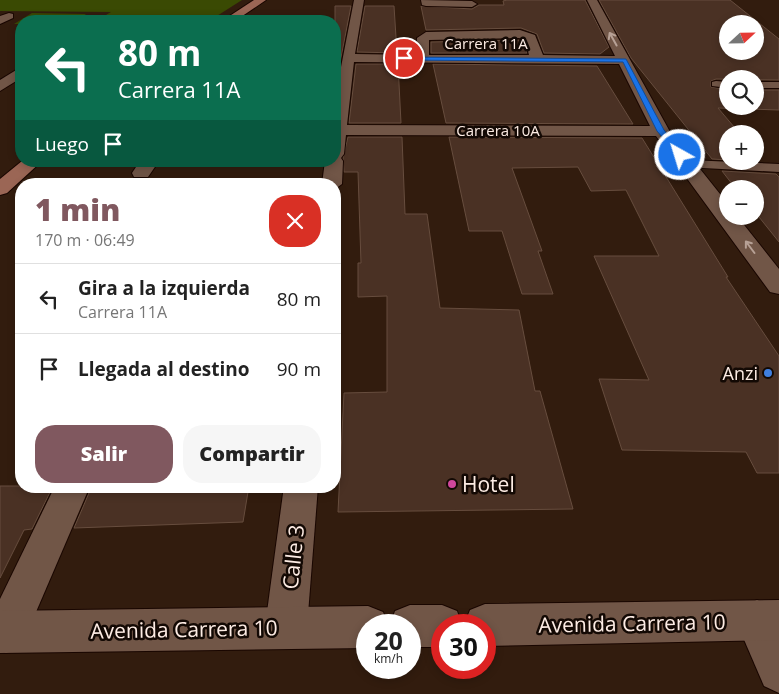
<!DOCTYPE html>
<html lang="es">
<head>
<meta charset="utf-8">
<style>
  :root { --surface:#fff; --page:#f6f6f6; --text:#222; --muted:#767676; --line:#e0e0e0; --accent:#80585f }
  body { margin:0; font-family:"Open Sans",sans-serif; background:var(--page); color:var(--text); height:100vh; display:flex; flex-direction:column; font-size:19px; white-space:nowrap }
  * { box-sizing:border-box; margin:0 }
  p { font-size:16px; color:var(--muted) }
  .icon { flex:none; width:28px; height:28px; fill:none; stroke:currentColor; stroke-width:2; stroke-linecap:round; stroke-linejoin:round }
  .map { position:relative; flex:1; overflow:hidden }
  .side { position:absolute; left:15px; top:178px; width:326px; height:315px; display:flex; flex-direction:column; background:var(--surface); border-radius:20px; box-shadow:0 2px 8px #0003 }
  .side>* { flex:none }
  .banner { position:absolute; left:15px; top:15px; width:326px; height:152px; border-radius:20px; box-shadow:0 2px 8px #0003; background:#0b6e4f; color:#fff; overflow:hidden }
  .needle { width:32px; rotate:68deg }
  .fabs { position:absolute; left:719px; top:15px; display:grid; gap:10px }
  .fabs a { display:grid; place-items:center; width:45px; height:45px; border-radius:50%; background:var(--surface); box-shadow:0 2px 8px #0003; font-size:25px }
  .speed { position:absolute; left:356px; top:614px; display:flex; gap:10px; font-size:25px; font-weight:700; text-align:center }
  .speed>* { display:grid; place-content:center; width:65px; height:65px; border-radius:50%; background:var(--surface); box-shadow:0 2px 8px #0003; line-height:1 }
  .speed small { font-size:12px; font-weight:400 }
  .speed .limit { border:8px solid #d22; background:#fff; color:#111 }
  .pin { position:absolute; display:grid; place-items:center; width:42px; height:42px; color:#fff; margin:-21px; border:2px solid #fff; border-radius:50%; box-shadow:0 1px 5px #0007 }
  .me { position:absolute; width:55px; margin:-28px; rotate:321deg; stroke-linejoin:round; filter:drop-shadow(0 0 4px #0008) }
  .turn { display:flex; align-items:center; gap:18px; height:105px; padding:0 20px; font-size:22px }
  .turn .icon { width:65px; height:65px; stroke-width:2.5 }
  .turn b { display:block; font-size:35px; line-height:42px }
  .then { display:flex; align-items:center; height:48px; padding:0 20px; background:#0003; gap:10px; font-size:19px }
  .round { display:grid; place-items:center; flex:none; width:52px; height:52px; border-radius:20px; background:var(--page) }
  .summary { display:flex; align-items:center; justify-content:space-between; height:85px; padding:0 20px }
  h1 { font-size:30px; font-weight:800; line-height:38px; color:var(--accent) }
  .cta { display:flex; gap:10px; margin-top:auto; padding:10px 20px }
  .cta a { flex:1; height:58px; border-radius:20px; background:var(--accent); color:#fff; font-size:20px; font-weight:800; line-height:58px; text-align:center }
  .cta a+a { background:var(--page); color:var(--text) }
  ul { padding:0; list-style:none }
  li { display:flex; align-items:center; gap:15px; height:70px; padding:0 20px; border-top:1px solid var(--line) }
  li div { flex:1 }
  li b { display:block; font-size:19px }
  li em { font-style:normal }
  .map>svg:first-child { display:block }
  .green { fill:#3a4a03 }
  .building { fill:#4a3124; stroke:#674d3e; fill-rule:evenodd }
  .lines { fill:none; stroke-linecap:round; stroke-linejoin:round }
  .lane-casing { stroke:#190600; stroke-width:2 }
  .street-casing { stroke:#190600; stroke-width:2 }
  .secondary-casing { stroke:#190600; stroke-width:2 }
  .primary-casing { stroke:#190600; stroke-width:2 }
  .lane { fill:#715647; fill-rule:evenodd }
  .street { fill:#715647; fill-rule:evenodd }
  .secondary { fill:#715647; fill-rule:evenodd }
  .primary { fill:#9b6655; fill-rule:evenodd }
  .oneway { stroke:#b7a196 }
  .route { fill:#1a73e8; stroke:#114b97 }
  .shop-dot { fill:#3f7fe0; stroke:#130904; stroke-width:2 }
  .hotel-dot { fill:#d1479c; stroke:#130904; stroke-width:2 }
  .labels { text-anchor:middle; dominant-baseline:central; stroke-width:5; stroke-linejoin:round; paint-order:stroke }
  .far-street-label { font-size:15px; fill:#fdece4; stroke:#130904 }
  .poi-label { font-size:18px; fill:#fdece4; stroke:#130904; text-anchor:end }
  .near-poi-label { font-size:21px; fill:#fdece4; stroke:#130904; text-anchor:start }
  .near-street-label { font-size:21px; fill:#fdece4; stroke:#130904 }
</style>
</head>
<body>
<div class="map">
<svg width="779" height="694" viewBox="0 0 779 694">
  <rect width="100%" height="100%" fill="#321c0e"/>
  <g class="green">
    <path d="M0 0H242L209 21H96L111 12 0 11Z"/>
    <path d="M32 13 86 14 76 21H21V24H14Z"/>
  </g>
  <g class="building">
    <path d="M507 0H585L609 47 600 54 544 53 537 34 521 28 426 30 421 6 472 9 479 5H504L503 1Z"/>
    <path d="M599 0H730L779 39V80L716 79 711 81V87L728 90V106H755V90H779V110L718 108 740 134H728V160L712 159 631 58ZM728 24H755V51H728Z"/>
    <path d="M335 6H351L335 88Z"/>
    <path d="M365 6H394L397 53 357 52Z"/>
    <path d="M519 40 523 41 527 53H431V42Z"/>
    <path d="M356 64H398L401 123H349Z"/>
    <path d="M433 64 597 66 633 124 446 123Z"/>
    <path d="M348 137H402L405 214H427L440 308 519 310 535 391H540L573 509 338 512 344 393 387 392V296L358 297V263H361L358 172H344L343 158Z"/>
    <path d="M449 137 642 138 728 277H726L779 356V473H757L746 452 622 450 599 379 649 380 594 256H659L626 190 591 191 578 167 512 168 542 251H538L553 294H522L502 231H469Z"/>
    <path d="M722 171 776 174 779 177V242L755 212V189H736Z"/>
    <path d="M0 486H53L32 529 24 530 0 578Z"/>
    <path d="M92 486H249L243 522 74 528Z"/>
  </g>
  <g class="lines">
    <defs>
      <g id="lane">
        <path d="M716 81 728 82V88L712 86V82Z"/>
        <rect x="755" y="82" width="24" height="6"/>
        <path d="M688 160 779 164V172L684 167 682 164 684 161Z"/>
      </g>
      <g id="street">
        <path d="M354 0H364L355 54 416 55 417 38 426 32 520 30 535 35 543 55 615 56 587 0H597L669 130 728 204V216H737L779 269V294L770 292 656 136 346 135 344 154 341 158 343 161 342 184 335 189V184H322L325 161H335V98ZM519 38 525 40 529 55H429V40ZM354 62 619 64 650 126 347 125Z"/>
        <path d="M421 0 472 1 477 4 472 7 426 6 422 5Z"/>
        <path d="M9 13 13 14V18L0 24V16Z"/>
        <path d="M21 67V78L0 91V80Z"/>
        <path d="M140 161H159L148 177H134L132 173Z"/>
        <path d="M55 486H90L21 647 6 653 0 650V599Z"/>
        <path d="M284 486H318L307 627 301 642 286 648 271 642 265 627Z"/>
        <path d="M757 600 771 607 779 623V693L764 686 736 621 743 607Z"/>
      </g>
      <g id="secondary">
        <path d="M779 600V640L485 646V625H464L470 610 485 604Z"/>
        <path d="M410 605H442L457 611 462 625H442V647H410V625H390L395 611Z"/>
        <path d="M368 606 383 612 388 625H368V648L0 653V611Z"/>
      </g>
      <g id="primary">
        <path d="M254 0H266L235 21H222Z"/>
        <path d="M22 161H42L7 193 0 195V179Z"/>
      </g>
    </defs>
    <use href="#lane" class="lane-casing"/>
    <use href="#street" class="street-casing"/>
    <use href="#secondary" class="secondary-casing"/>
    <use href="#primary" class="primary-casing"/>
    <use href="#lane" class="lane"/>
    <use href="#street" class="street"/>
    <use href="#secondary" class="secondary"/>
    <use href="#primary" class="primary"/>
  </g>
  <defs><path id="oneway-shaft" d="M-6 0H5M1.5-3L5.5 0L1.5 3" fill="none" stroke-width="1.6" stroke-linecap="round" stroke-linejoin="round" transform="scale(1.25)"/></defs>
  <g class="oneway">
    <use href="#oneway-shaft" transform="translate(613 39) rotate(-119)"/>
    <use href="#oneway-shaft" transform="translate(750 247) rotate(-127)"/>
  </g>
  <path class="route" d="M402 57 626 59 664 130 684 155 678 156 657 131 623 62 404 60Z"/>
  <circle class="shop-dot" cx="768" cy="373" r="5"/>
  <circle class="hotel-dot" cx="452" cy="484" r="5"/>
  <g class="labels">
    <g class="far-street-label">
      <text x="486" y="43">Carrera 11A</text>
      <text x="498" y="130">Carrera 10A</text>
    </g>
    <g class="poi-label">
      <text x="758" y="373">Anzi</text>
    </g>
    <g class="near-poi-label">
      <text x="462" y="484">Hotel</text>
    </g>
    <g class="near-street-label">
      <text transform="translate(293 557) rotate(-84)">Calle 3</text>
      <text transform="translate(632 623) rotate(-1)">Avenida Carrera 10</text>
      <text transform="translate(184 629) rotate(-1)">Avenida Carrera 10</text>
    </g>
  </g>
</svg>
<div class="fabs">
<a><svg class="needle" viewBox="-14 -14 28 28"><path d="M0-13l5 13h-10z" fill="#e53935"/><path d="M0 13l5-13h-10z" fill="#767676"/></svg></a>
<a><svg class="icon" aria-label="search" viewBox="0 0 24 24"><circle cx="10" cy="10" r="6"/><path d="M15 15l6 6"/></svg></a>
<a>+</a>
<a>−</a>
</div>
<div class="speed"><div>20<small>km/h</small></div><div class="limit">30</div></div>
<div class="pin" style="left:404px;top:58px;background:#d93025"><svg class="icon" aria-label="arrive" viewBox="0 0 24 24"><path d="M6 21V4h12l-3 4 3 4H6"/></svg></div>
<svg class="me" style="left:680px;top:155px" viewBox="-20 -20 40 40"><circle r="17" fill="#1a73e8" stroke="#fff" stroke-width="3"/><path d="M0-11L8 9 0 5-8 9z" fill="#fff"/></svg>
<div class="banner">
<div class="turn"><svg class="icon" aria-label="left" viewBox="0 0 24 24"><path d="M17 20v-9H6M10 6l-5 5 5 5"/></svg><div><b>80 m</b>Carrera 11A</div></div>
<div class="then">Luego<svg class="icon" aria-label="arrive" viewBox="0 0 24 24"><path d="M6 21V4h12l-3 4 3 4H6"/></svg></div>
</div>
<section class="side">
<div class="summary"><div><h1>1 min</h1><p>170 m · 06:49</p></div><a class="round" style="background:#d93025;color:#fff"><svg class="icon" aria-label="close" viewBox="0 0 24 24"><path d="M6 6l12 12M18 6L6 18"/></svg></a></div>
<ul>
<li><svg class="icon" aria-label="left" viewBox="0 0 24 24"><path d="M17 20v-9H6M10 6l-5 5 5 5"/></svg><div><b>Gira a la izquierda</b><p>Carrera 11A</p></div><em>80 m</em></li>
<li><svg class="icon" aria-label="arrive" viewBox="0 0 24 24"><path d="M6 21V4h12l-3 4 3 4H6"/></svg><div><b>Llegada al destino</b></div><em>90 m</em></li>
</ul>
<div class="cta"><a>Salir</a><a>Compartir</a></div>
</section>
</div>
</body>
</html>
